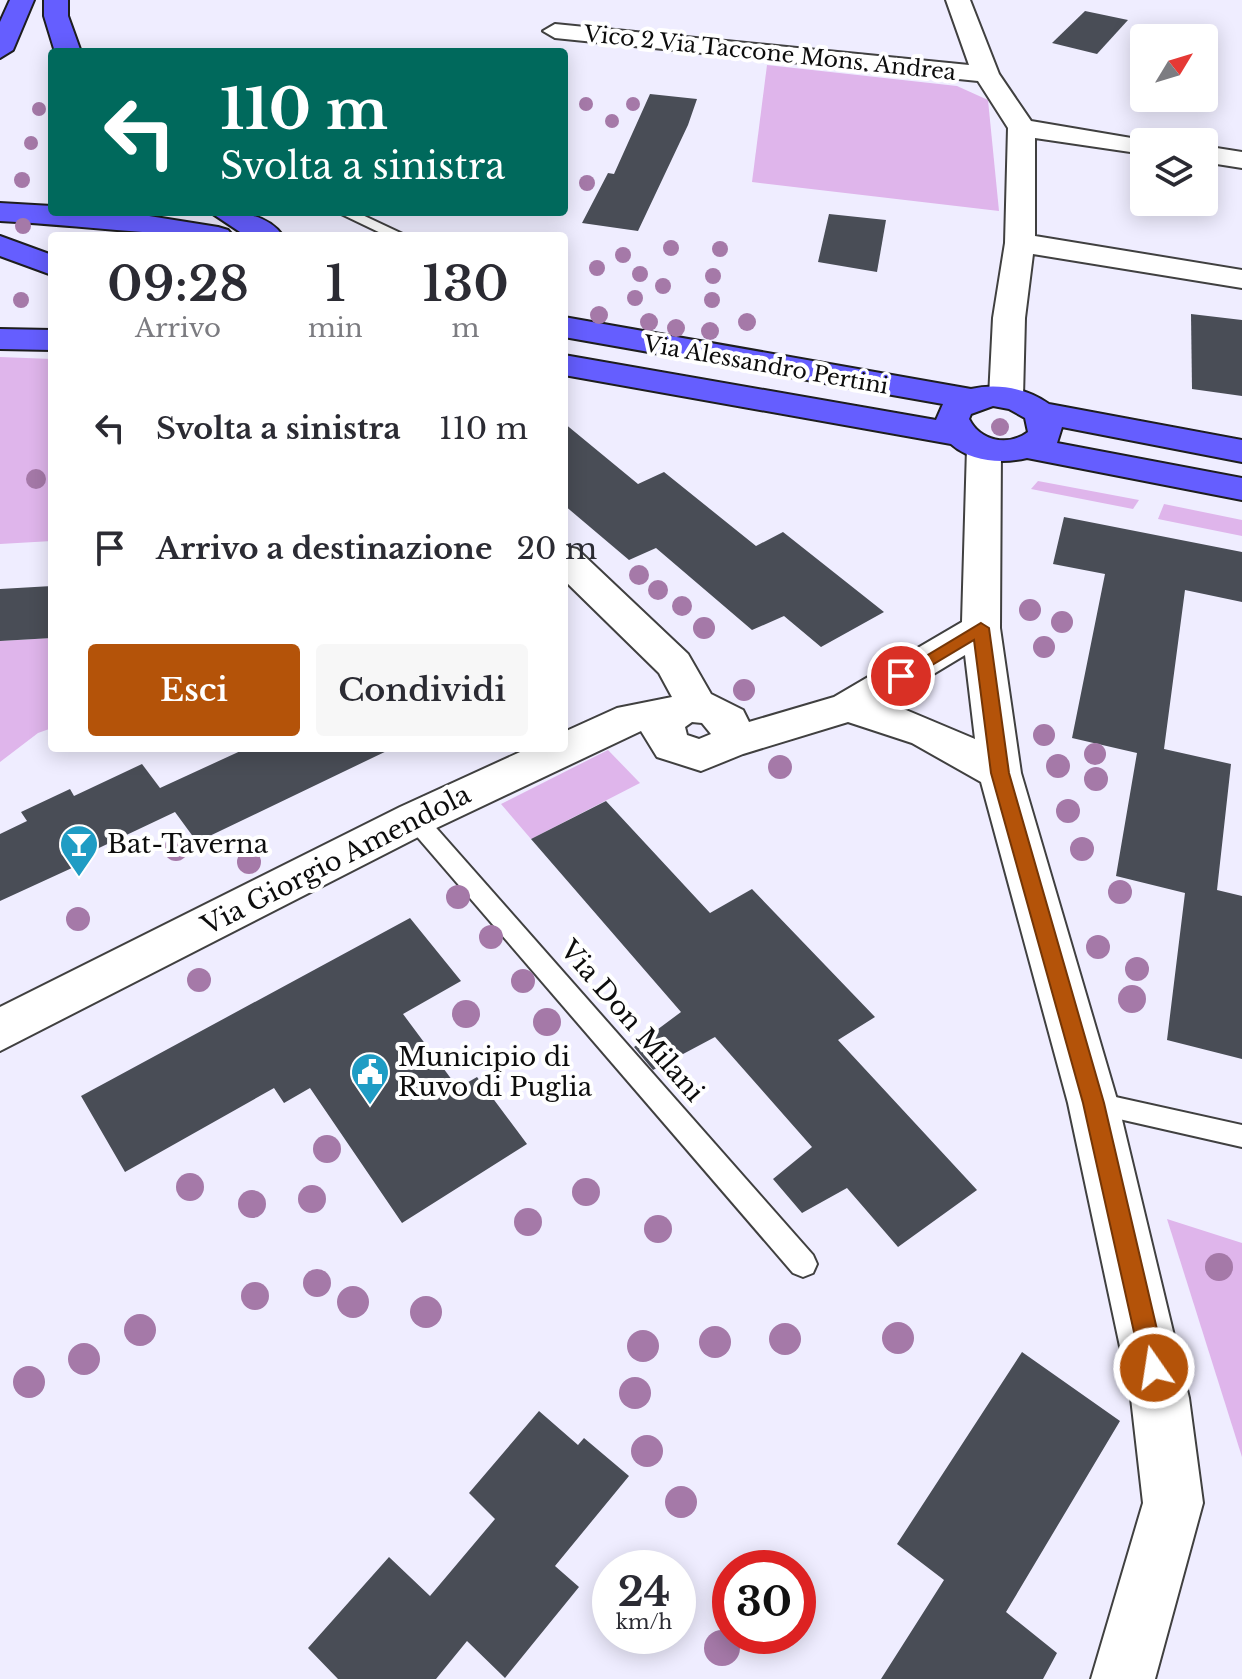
<!DOCTYPE html>
<html lang="it">
<head>
<meta charset="utf-8">
<style>
  :root { --surface:#fff; --page:#f7f7f7; --text:#2b2b33; --muted:#7c7c81; --accent:#b45309 }
  body { margin:0; font-family:"Libre Baskerville",serif; background:var(--page); color:var(--text); height:100vh; display:flex; flex-direction:column; font-size:30px; white-space:nowrap }
  * { box-sizing:border-box; margin:0 }
  p { font-size:26px; color:var(--muted) }
  .icon { flex:none; width:44px; height:44px; fill:none; stroke:currentColor; stroke-width:2; stroke-linecap:round; stroke-linejoin:round }
  .map { position:relative; flex:1; overflow:hidden }
  .drawer { position:absolute; left:48px; top:232px; width:520px; height:520px; display:flex; flex-direction:column; background:var(--surface); border-radius:8px; box-shadow:0 4px 20px #0003 }
  .drawer>* { flex:none }
  .top-card { position:absolute; left:48px; top:48px; width:520px; height:168px; border-radius:8px; box-shadow:0 4px 20px #0003; background:#00695c; color:#fff; overflow:hidden }
  .needle { width:52px; rotate:52deg }
  .tools { position:absolute; left:1130px; top:24px; display:grid; gap:16px }
  .tools a { display:grid; place-items:center; width:88px; height:88px; border-radius:8px; background:var(--surface); box-shadow:0 4px 20px #0003; font-size:40px }
  .speed { position:absolute; left:592px; top:1550px; display:flex; gap:16px; font-size:40px; font-weight:700; text-align:center }
  .speed>* { display:grid; place-content:center; width:104px; height:104px; border-radius:50%; background:var(--surface); box-shadow:0 4px 20px #0003; line-height:1 }
  .speed small { font-size:20px; font-weight:400 }
  .speed .limit { border:12px solid #d22; background:#fff; color:#111 }
  .pin { position:absolute; display:grid; place-items:center; width:68px; height:68px; color:#fff; margin:-34px; border:4px solid #fff; border-radius:50%; box-shadow:0 2px 8px #0007 }
  .me { position:absolute; width:88px; margin:-44px; rotate:347deg; stroke-linejoin:round; filter:drop-shadow(0 0 6px #0008) }
  .turn { display:flex; align-items:center; gap:28px; height:168px; padding:0 40px; font-size:36px }
  .turn .icon { width:104px; height:104px; stroke-width:2.5 }
  .turn b { display:block; font-size:56px; line-height:68px }
  .eta { display:flex; justify-content:space-evenly; align-items:center; height:136px; text-align:center }
  .eta b { font-size:48px; font-weight:600; line-height:56px }
  .button { display:flex; gap:16px; margin-top:auto; padding:16px 40px }
  .button a { flex:1; height:92px; border-radius:8px; background:var(--accent); color:#fff; font-size:32px; font-weight:600; line-height:92px; text-align:center }
  .button a+a { background:var(--page); color:var(--text) }
  ul { padding:0; list-style:none }
  li { display:flex; align-items:center; gap:24px; height:120px; padding:0 40px }
  li div { flex:1 }
  li b { display:block; font-size:30px }
  li em { font-style:normal }
  .map>svg:first-child { display:block }
  .green { fill:#dfb5eb }
  .building { fill:#494d56 }
  .lines { fill:none; stroke-linecap:round; stroke-linejoin:round }
  .service-casing { stroke:#404040; stroke-width:4 }
  .minor-casing { stroke:#404040; stroke-width:4 }
  .primary-casing { stroke:#1e1e1e; stroke-width:4 }
  .service { fill:#fff; fill-rule:evenodd }
  .minor { fill:#fff; fill-rule:evenodd }
  .primary { fill:#655eff; fill-rule:evenodd }
  .tree { fill:#a579a8 }
  .route { fill:#b45309; stroke:#753606; stroke-width:2 }
  .labels { text-anchor:middle; dominant-baseline:central; stroke-width:8; stroke-linejoin:round; paint-order:stroke }
  .far-street-label { font-size:22px; fill:#0d0d0d; stroke:#fff }
  .poi-label { font-size:26px; fill:#0d0d0d; stroke:#fff; text-anchor:start }
  .street-label { font-size:26px; fill:#0d0d0d; stroke:#fff }
</style>
</head>
<body>
<div class="map">
<svg width="1242" height="1679" viewBox="0 0 1242 1679">
  <rect width="100%" height="100%" fill="#efedff"/>
  <g class="green">
    <path d="M767 65 957 86 988 100 999 211 752 182Z"/>
    <path d="M0 357 52 359V541L0 544Z"/>
    <path d="M1038 481 1139 500 1133 509 1031 489Z"/>
    <path d="M1164 504 1242 520V536L1158 519Z"/>
    <path d="M52 638V728L38 733 0 762V641Z"/>
    <path d="M608 750 640 783 531 839 501 804Z"/>
    <path d="M1167 1219 1242 1243V1457Z"/>
  </g>
  <g class="building">
    <path d="M1085 11 1128 20 1097 54 1052 43Z"/>
    <path d="M650 94 697 99 688 125 638 231 582 223 608 173 614 174Z"/>
    <path d="M829 214 886 220 877 272 818 262Z"/>
    <path d="M1191 314 1242 320V396L1192 389Z"/>
    <path d="M564 423 638 484 664 472 756 546 783 532 884 612 821 647 784 616 752 630 656 548 629 560 564 505Z"/>
    <path d="M1064 517 1242 552V602L1185 590 1164 749 1231 764 1217 890 1242 896V1059L1167 1040 1185 893 1116 876 1137 753 1072 738 1105 574 1053 564Z"/>
    <path d="M52 586V638L0 641V589Z"/>
    <path d="M247 748H393L197 842 175 812 82 856 85 862 0 901V834L27 821 21 812 70 789 74 796 142 764 160 788Z"/>
    <path d="M606 801 710 913 752 889 875 1017 838 1040 977 1190 898 1247 847 1188 802 1213 773 1179 812 1147 715 1037 653 1070 634 1047 681 1012 531 839Z"/>
    <path d="M410 918 461 981 403 1014 458 1088 477 1077 527 1144 402 1223 310 1088 284 1103 274 1088 125 1172 81 1096Z"/>
    <path d="M1022 1352 1120 1421 1006 1612 1057 1653 1043 1679H881L944 1580 897 1544Z"/>
    <path d="M539 1411 578 1445 584 1438 629 1476 555 1566 579 1587 505 1678 467 1641 436 1679H338L308 1648 389 1557 430 1596 495 1519 469 1493Z"/>
  </g>
  <g class="lines">
    <defs>
      <g id="service">
        <path d="M337 212H356L407 236H387Z"/>
        <path d="M415 811 423 813 813 1255 817 1264 813 1273 803 1277 793 1273 407 825 404 819 407 813Z"/>
        <path d="M1093 1092 1242 1125V1147L1084 1111 1080 1103 1084 1095Z"/>
      </g>
      <g id="minor">
        <path d="M946 0H970L999 74 1031 121 1155 142H1144V154L1035 138V236L1242 270V288L1033 254 1025 318 1023 397 1018 404 1006 407 994 404 989 397 993 318 1005 243 1008 128 978 81 555 38 543 31 555 24 969 65Z"/>
        <path d="M1204 146 1242 152V168L1204 162Z"/>
        <path d="M984 438 996 441 1001 448 1000 628 1021 773 1118 1103 1189 1398 1203 1503 1155 1679H1091L1143 1503 1131 1398 1068 1103 981 782 912 743 848 722 743 754 701 771 657 757 641 731 430 831 0 1051V1007L400 807 529 748H564V732L617 708 672 697 659 673 564 580V546L577 549 688 654 711 694 743 710 749 722 834 697 962 622 967 448 972 441ZM965 655 975 739 887 702ZM692 722 702 723 711 734 699 739 687 735 685 727Z"/>
      </g>
      <g id="primary">
        <path d="M10 0H34L13 50 0 58V22Z"/>
        <path d="M44 0H68V16L81 52H55L44 16Z"/>
        <path d="M0 203 52 206V212H124L218 227 228 230 233 236C155 236 78 225 0 221Z"/>
        <path d="M210 212C236 212 266 212 283 236H246Z"/>
        <path d="M0 236 52 255V275L0 256Z"/>
        <path d="M564 317 971 389C997 383 1027 388 1049 404L1242 440V462L1062 427 1057 443 1242 478V500L1027 458C1002 464 971 462 951 444L564 375V355L936 420 943 404 564 337ZM993 406 1009 409 1025 418 1028 432C1008 447 980 441 969 419L971 414Z"/>
        <path d="M0 329 52 330V350L0 349Z"/>
      </g>
    </defs>
    <use href="#service" class="service-casing"/>
    <use href="#minor" class="minor-casing"/>
    <use href="#primary" class="primary-casing"/>
    <use href="#service" class="service"/>
    <use href="#minor" class="minor"/>
    <use href="#primary" class="primary"/>
  </g>
  <g class="tree">
    <circle cx="586" cy="104" r="7"/>
    <circle cx="633" cy="104" r="7"/>
    <circle cx="39" cy="109" r="7"/>
    <circle cx="612" cy="121" r="7"/>
    <circle cx="31" cy="143" r="7"/>
    <circle cx="22" cy="180" r="8"/>
    <circle cx="587" cy="183" r="8"/>
    <circle cx="23" cy="226" r="8"/>
    <circle cx="671" cy="248" r="8"/>
    <circle cx="720" cy="249" r="8"/>
    <circle cx="623" cy="255" r="8"/>
    <circle cx="597" cy="268" r="8"/>
    <circle cx="640" cy="274" r="8"/>
    <circle cx="713" cy="276" r="8"/>
    <circle cx="663" cy="286" r="8"/>
    <circle cx="635" cy="298" r="8"/>
    <circle cx="21" cy="300" r="8"/>
    <circle cx="712" cy="300" r="8"/>
    <circle cx="599" cy="315" r="9"/>
    <circle cx="649" cy="322" r="9"/>
    <circle cx="747" cy="322" r="9"/>
    <circle cx="676" cy="328" r="9"/>
    <circle cx="710" cy="331" r="9"/>
    <circle cx="1000" cy="427" r="9"/>
    <circle cx="36" cy="479" r="10"/>
    <circle cx="639" cy="575" r="10"/>
    <circle cx="658" cy="590" r="10"/>
    <circle cx="682" cy="606" r="10"/>
    <circle cx="1030" cy="610" r="11"/>
    <circle cx="1062" cy="622" r="11"/>
    <circle cx="704" cy="628" r="11"/>
    <circle cx="1044" cy="647" r="11"/>
    <circle cx="744" cy="690" r="11"/>
    <circle cx="1044" cy="735" r="11"/>
    <circle cx="1095" cy="754" r="11"/>
    <circle cx="1058" cy="766" r="12"/>
    <circle cx="780" cy="767" r="12"/>
    <circle cx="1096" cy="779" r="12"/>
    <circle cx="1068" cy="811" r="12"/>
    <circle cx="176" cy="849" r="12"/>
    <circle cx="1082" cy="849" r="12"/>
    <circle cx="249" cy="862" r="12"/>
    <circle cx="1120" cy="892" r="12"/>
    <circle cx="458" cy="897" r="12"/>
    <circle cx="78" cy="919" r="12"/>
    <circle cx="491" cy="937" r="12"/>
    <circle cx="1098" cy="947" r="12"/>
    <circle cx="1137" cy="969" r="12"/>
    <circle cx="199" cy="980" r="12"/>
    <circle cx="523" cy="981" r="12"/>
    <circle cx="1132" cy="999" r="14"/>
    <circle cx="466" cy="1014" r="14"/>
    <circle cx="547" cy="1022" r="14"/>
    <circle cx="327" cy="1149" r="14"/>
    <circle cx="190" cy="1187" r="14"/>
    <circle cx="586" cy="1192" r="14"/>
    <circle cx="312" cy="1199" r="14"/>
    <circle cx="252" cy="1204" r="14"/>
    <circle cx="528" cy="1222" r="14"/>
    <circle cx="658" cy="1229" r="14"/>
    <circle cx="1219" cy="1267" r="14"/>
    <circle cx="317" cy="1283" r="14"/>
    <circle cx="255" cy="1296" r="14"/>
    <circle cx="353" cy="1302" r="16"/>
    <circle cx="426" cy="1312" r="16"/>
    <circle cx="140" cy="1330" r="16"/>
    <circle cx="898" cy="1338" r="16"/>
    <circle cx="785" cy="1339" r="16"/>
    <circle cx="715" cy="1342" r="16"/>
    <circle cx="643" cy="1346" r="16"/>
    <circle cx="84" cy="1359" r="16"/>
    <circle cx="29" cy="1382" r="16"/>
    <circle cx="635" cy="1393" r="16"/>
    <circle cx="647" cy="1451" r="16"/>
    <circle cx="681" cy="1502" r="16"/>
    <circle cx="722" cy="1648" r="18"/>
  </g>
  <path class="route" d="M981 623 989 628 1009 773 1104 1103 1166 1368 1162 1376 1154 1380 1146 1376 1142 1368 1083 1103 991 773 974 640 907 680H895L893 676Z"/>
  <defs>
    <symbol id="bar-pin" viewBox="-11 -11 22 30"><path d="M0 17L-7.5 6A9.5 9.5 0 1 1 7.5 6Z" fill="#1f9cc4" stroke="#fff"/><path d="M-6-5H6L.8 .8V4.5H3.5V6h-7V4.5H-.8V.8Z" fill="#fff"/></symbol>
    <symbol id="civic-pin" viewBox="-11 -11 22 30"><path d="M0 17L-7.5 6A9.5 9.5 0 1 1 7.5 6Z" fill="#1f9cc4" stroke="#fff"/><path d="M-.6-6.5H3V-4.5H.6V-3L4-1V1h2V6H-6V1h2V-1L-.6-3ZM-1.2 2.5V6h2.4V2.5Z" fill="#fff"/></symbol>
  </defs>
  <g fill-rule="evenodd">
    <use href="#bar-pin" x="57" y="822" width="44" height="60"/>
    <use href="#civic-pin" x="348" y="1050" width="44" height="60"/>
  </g>
  <g class="labels">
    <g class="far-street-label">
      <text transform="translate(770 53) rotate(6)">Vico 2 Via Taccone Mons. Andrea</text>
      <text transform="translate(766 365) rotate(10)">Via Alessandro Pertini</text>
    </g>
    <g class="poi-label">
      <text x="107" y="844">Bat-Taverna</text>
      <text x="398" y="1057">Municipio di<tspan x="398" dy="30">Ruvo di Puglia</tspan></text>
    </g>
    <g class="street-label">
      <text transform="translate(336 860) rotate(-27)">Via Giorgio Amendola</text>
      <text transform="translate(632 1021) rotate(49)">Via Don Milani</text>
    </g>
  </g>
</svg>
<div class="tools">
<a><svg class="needle" viewBox="-14 -14 28 28"><path d="M0-13l5 13h-10z" fill="#e53935"/><path d="M0 13l5-13h-10z" fill="#7c7c81"/></svg></a>
<a><svg class="icon" aria-label="layers" viewBox="0 0 24 24"><path d="M12 4l9 5-9 5-9-5zM3 14l9 5 9-5"/></svg></a>
</div>
<div class="speed"><div>24<small>km/h</small></div><div class="limit">30</div></div>
<div class="pin" style="left:901px;top:676px;background:#d93025"><svg class="icon" aria-label="arrive" viewBox="0 0 24 24"><path d="M6 21V4h12l-3 4 3 4H6"/></svg></div>
<svg class="me" style="left:1154px;top:1368px" viewBox="-20 -20 40 40"><circle r="17" fill="#b45309" stroke="#fff" stroke-width="3"/><path d="M0-11L8 9 0 5-8 9z" fill="#fff"/></svg>
<div class="top-card">
<div class="turn"><svg class="icon" aria-label="left" viewBox="0 0 24 24"><path d="M17 20v-9H6M10 6l-5 5 5 5"/></svg><div><b>110 m</b>Svolta a sinistra</div></div>
</div>
<section class="drawer">
<div class="eta">
<div><b>09:28</b><p>Arrivo</p></div>
<div><b>1</b><p>min</p></div>
<div><b>130</b><p>m</p></div>
</div>
<ul>
<li><svg class="icon" aria-label="left" viewBox="0 0 24 24"><path d="M17 20v-9H6M10 6l-5 5 5 5"/></svg><div><b>Svolta a sinistra</b></div><em>110 m</em></li>
<li><svg class="icon" aria-label="arrive" viewBox="0 0 24 24"><path d="M6 21V4h12l-3 4 3 4H6"/></svg><div><b>Arrivo a destinazione</b></div><em>20 m</em></li>
</ul>
<div class="button"><a>Esci</a><a>Condividi</a></div>
</section>
</div>
</body>
</html>
